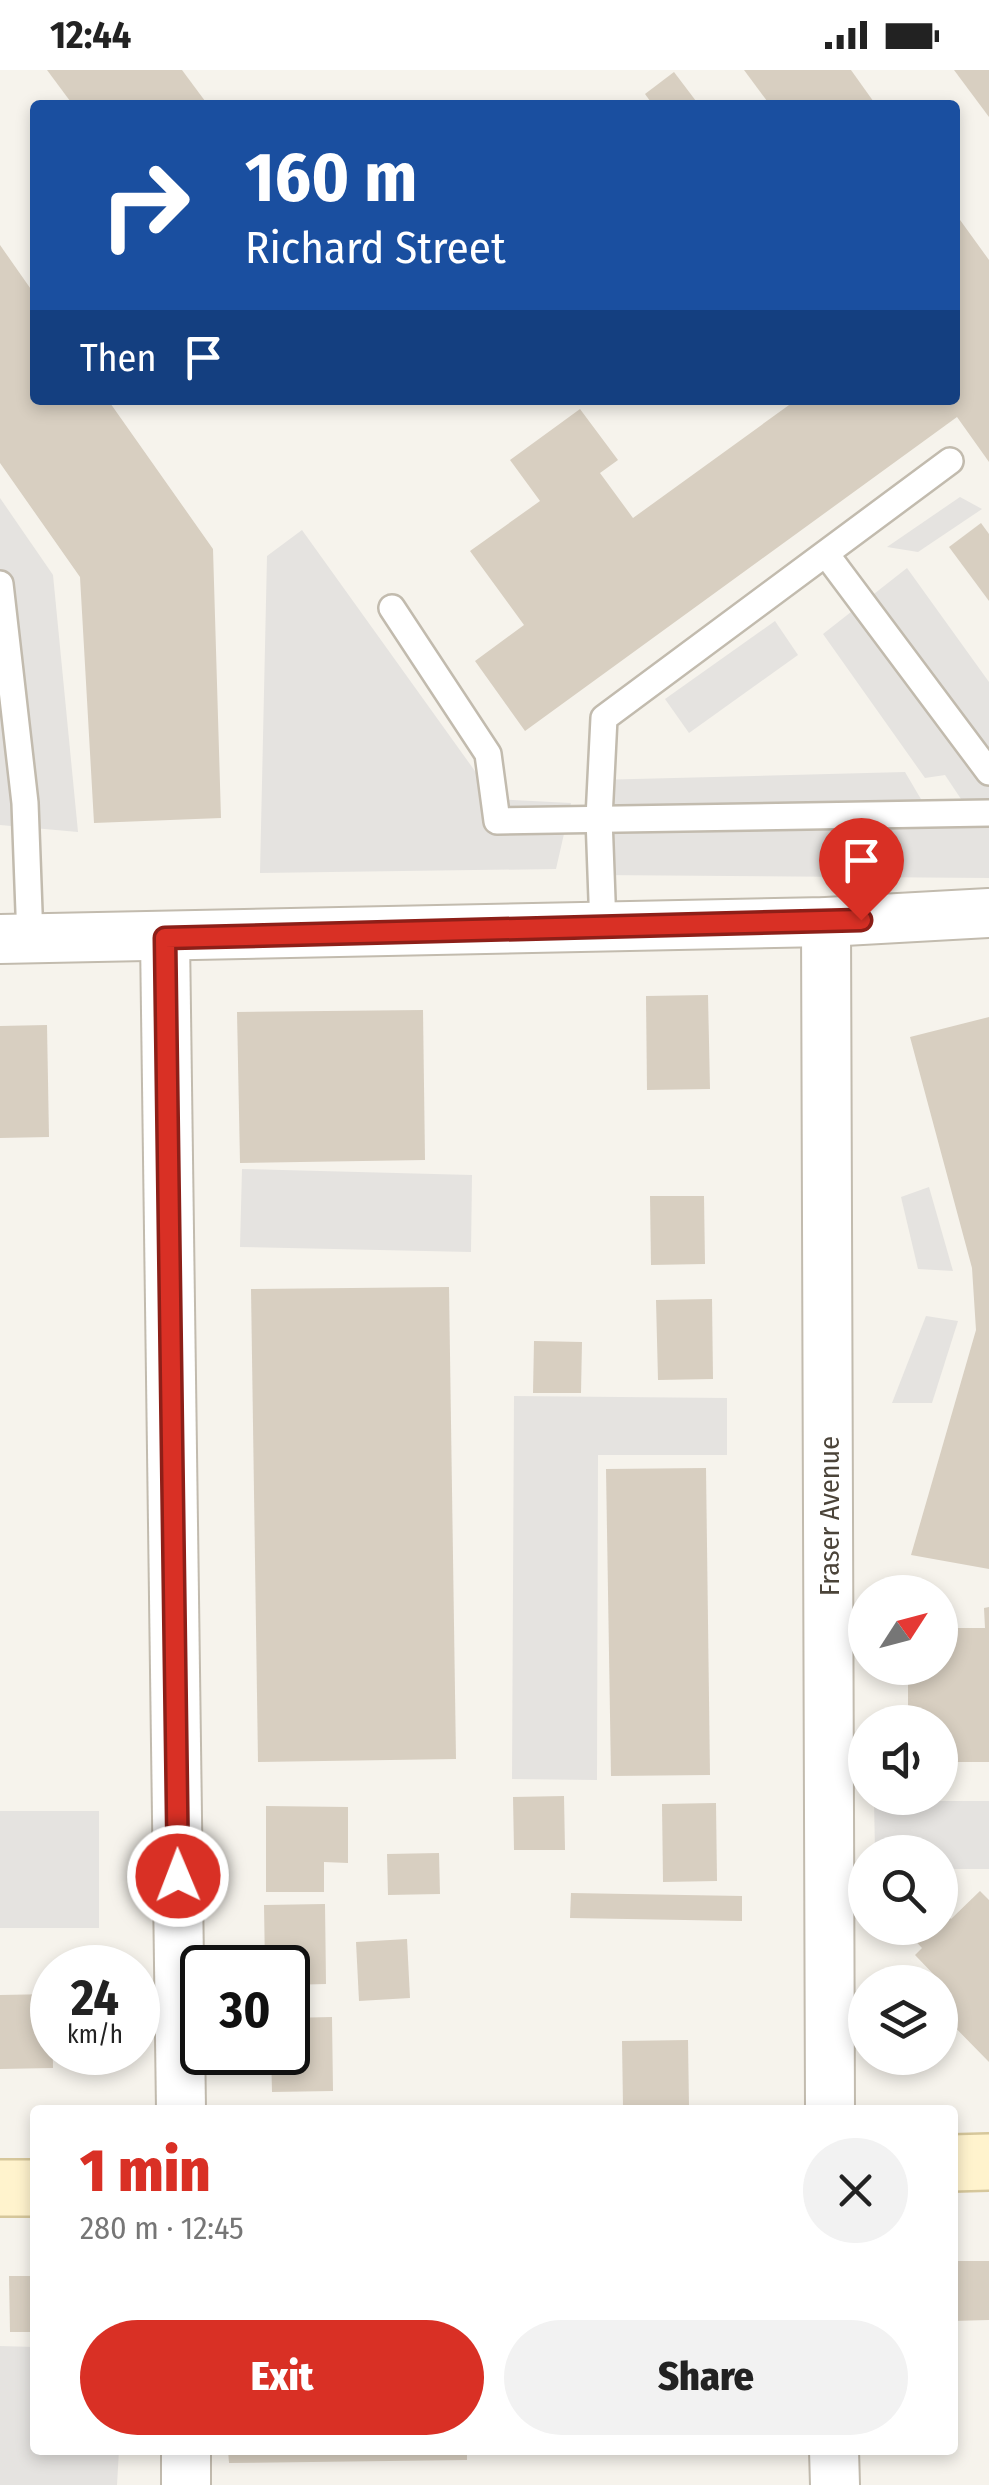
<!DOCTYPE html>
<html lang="en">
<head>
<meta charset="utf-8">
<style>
  :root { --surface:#fff; --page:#f2f2f2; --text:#222; --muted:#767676; --accent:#d93025 }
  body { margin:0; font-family:"Fira Sans Condensed",sans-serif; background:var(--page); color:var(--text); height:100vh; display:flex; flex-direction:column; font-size:38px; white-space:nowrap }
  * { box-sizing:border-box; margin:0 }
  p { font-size:32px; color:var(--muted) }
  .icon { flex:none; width:55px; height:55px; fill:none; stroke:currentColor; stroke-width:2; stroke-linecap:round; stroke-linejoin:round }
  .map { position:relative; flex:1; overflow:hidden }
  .drawer { position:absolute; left:30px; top:2035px; width:928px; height:350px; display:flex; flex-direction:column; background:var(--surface); border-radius:10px; box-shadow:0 5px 15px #0003 }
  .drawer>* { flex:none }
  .top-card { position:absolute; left:30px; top:30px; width:930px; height:305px; border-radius:10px; box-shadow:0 5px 15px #0003; background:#1a4fa0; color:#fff; overflow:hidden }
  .needle { width:65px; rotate:54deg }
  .tools { position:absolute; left:848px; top:1505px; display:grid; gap:20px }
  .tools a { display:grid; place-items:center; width:110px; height:110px; border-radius:50%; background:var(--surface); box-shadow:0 5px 15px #0003; font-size:50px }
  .speed { position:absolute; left:30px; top:1875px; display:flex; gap:20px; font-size:50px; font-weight:700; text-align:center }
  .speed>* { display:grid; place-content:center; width:130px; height:130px; border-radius:50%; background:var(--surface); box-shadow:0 5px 15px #0003; line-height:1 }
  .speed small { font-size:25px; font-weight:400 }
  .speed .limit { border:5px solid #111; border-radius:15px; background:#fff; color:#111 }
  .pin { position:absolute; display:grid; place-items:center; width:85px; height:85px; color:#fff; margin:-102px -42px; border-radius:50% 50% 50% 0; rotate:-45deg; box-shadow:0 0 10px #0007 }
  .pin .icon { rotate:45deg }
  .me { position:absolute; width:110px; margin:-55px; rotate:359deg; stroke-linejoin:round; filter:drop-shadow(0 0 8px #0008) }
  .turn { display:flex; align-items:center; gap:35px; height:210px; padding:0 50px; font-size:45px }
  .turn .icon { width:130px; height:130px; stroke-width:2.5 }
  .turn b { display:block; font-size:70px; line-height:85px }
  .then { display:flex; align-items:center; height:95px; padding:0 50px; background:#0003; gap:20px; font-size:38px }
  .round { display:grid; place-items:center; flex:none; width:105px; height:105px; border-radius:52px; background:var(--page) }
  .overview { display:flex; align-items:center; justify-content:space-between; height:170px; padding:0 50px }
  h1 { font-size:60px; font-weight:800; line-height:75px; color:var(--accent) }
  .primary-button { display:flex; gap:20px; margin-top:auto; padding:20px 50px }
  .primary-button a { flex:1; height:115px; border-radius:60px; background:var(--accent); color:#fff; font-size:40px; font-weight:800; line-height:115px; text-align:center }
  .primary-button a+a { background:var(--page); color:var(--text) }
  .status { display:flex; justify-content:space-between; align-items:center; height:70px; padding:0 50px; background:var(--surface); direction:ltr }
  .status svg { height:28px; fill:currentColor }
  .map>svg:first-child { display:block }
  .parking { fill:#e5e3e0 }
  .building { fill:#d8cfc1 }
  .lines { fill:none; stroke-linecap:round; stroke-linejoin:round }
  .lane-casing { stroke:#c2bbae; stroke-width:30 }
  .street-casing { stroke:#c2bbae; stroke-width:52 }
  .secondary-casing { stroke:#d6c79b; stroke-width:60 }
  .lane { stroke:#fff; stroke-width:25 }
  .street { stroke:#fff; stroke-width:48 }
  .secondary { stroke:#fff3cd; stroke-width:55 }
  .route-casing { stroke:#8d1f18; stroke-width:25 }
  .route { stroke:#d93025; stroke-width:18 }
  .labels { text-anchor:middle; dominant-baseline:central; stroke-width:8; stroke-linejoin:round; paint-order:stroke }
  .street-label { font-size:28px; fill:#4b4439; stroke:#fff }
</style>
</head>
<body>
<div class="status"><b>12:44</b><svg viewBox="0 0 49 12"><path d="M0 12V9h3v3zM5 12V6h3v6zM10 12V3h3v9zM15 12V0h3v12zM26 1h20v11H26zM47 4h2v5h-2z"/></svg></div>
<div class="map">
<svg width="989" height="2415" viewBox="0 0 989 2415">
  <rect width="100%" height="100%" fill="#f6f3ec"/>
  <g class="parking">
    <path d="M960 427 982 439 918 482 887 477Z"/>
    <path d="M0 428 53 505 78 762 0 755Z"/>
    <path d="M302 460 495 729 571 733 556 799 260 803 267 486Z"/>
    <path d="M907 498 989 612V808L597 805 594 710 905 702 925 736 965 735 945 705 925 708 823 564Z"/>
    <path d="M775 551 798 585 689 663 665 629Z"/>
    <path d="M242 1099 472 1105 471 1182 240 1177Z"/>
    <path d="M929 1117 953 1201 918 1199 901 1127Z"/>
    <path d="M926 1246 958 1251 932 1333H892Z"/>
    <path d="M514 1326 727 1328V1385H598L597 1710 512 1709Z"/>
    <path d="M874 1731H989V1799H940V1782H875Z"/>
    <rect x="0" y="1741" width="99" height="117"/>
    <path d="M0 2276 35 2277V2380H119L117 2415H0Z"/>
  </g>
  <g class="building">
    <path d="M47 0H182L208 35H73Z"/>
    <path d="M744 0H851L876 35H770Z"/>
    <path d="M954 0H989V47Z"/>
    <path d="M674 2 699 35H653L645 24Z"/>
    <path d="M955 143 989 190V392L957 347 525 661 475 591 524 555 470 481 540 431 510 390 580 339 618 390 600 403 633 448 796 330H955Z"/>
    <path d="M0 175 35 225V330H108L213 479 221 748 94 753 80 507 0 393Z"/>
    <path d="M981 453 989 464V531L949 477Z"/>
    <path d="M708 925 710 1019 647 1020 646 926Z"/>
    <path d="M423 940 425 1090 240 1093 237 942Z"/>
    <path d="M989 947V1499L911 1485 976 1260 972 1198 910 967Z"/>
    <path d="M47 955 49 1067 0 1068V956Z"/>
    <path d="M650 1126H704L705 1194 651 1195Z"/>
    <path d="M449 1217 456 1689 258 1692 251 1219Z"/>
    <path d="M712 1229 713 1309 658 1310 656 1230Z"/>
    <path d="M534 1271 582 1272 581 1323H533Z"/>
    <path d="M706 1398 710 1705 611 1706 606 1399Z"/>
    <path d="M989 1537V1692H940V1652H908V1601L940 1598V1558H985L984 1538Z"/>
    <path d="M564 1726 565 1780H514L513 1727Z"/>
    <path d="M716 1733 717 1811 663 1812 662 1734Z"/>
    <path d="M266 1736 348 1737V1793L324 1792V1822H266Z"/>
    <path d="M439 1783 440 1824 388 1825 387 1784Z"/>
    <path d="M980 1821 989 1830V1992L940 1942V1911L915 1885 922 1878 909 1864 916 1858H940V1838L951 1849Z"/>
    <path d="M571 1823 742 1826V1851L570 1848Z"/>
    <path d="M325 1834 326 1914 288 1915V1898H265L264 1835Z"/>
    <path d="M407 1869 410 1928 359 1931 356 1872Z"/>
    <path d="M52 1924 53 1998 0 1999V1925Z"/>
    <path d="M332 1947 333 2021 272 2022 271 1982H288V1948Z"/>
    <path d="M688 1970 689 2037H623L622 1971Z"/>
    <path d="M952 2191H989V2250L952 2251Z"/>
    <path d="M9 2206H35V2262H10Z"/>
    <path d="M228 2380H467V2390L229 2393Z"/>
  </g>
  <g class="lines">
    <defs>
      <g id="lane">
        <path d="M826 484 989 702"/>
        <path d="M0 514 25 733 30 869"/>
        <path d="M392 538 488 684 497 751 989 743"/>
        <path d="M603 857 599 748 604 648 950 391"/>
      </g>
      <g id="street">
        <path d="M826 852 830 2040"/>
        <path d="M165 868 181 2040"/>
        <path d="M0 869 826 852 989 843"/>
        <path d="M186 2380V2415"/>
        <path d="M834 2380 835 2415"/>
      </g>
      <g id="secondary">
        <path d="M952 2093 989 2092"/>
        <path d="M0 2118H35"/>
      </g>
    </defs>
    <use href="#lane" class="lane-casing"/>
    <use href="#street" class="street-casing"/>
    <use href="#secondary" class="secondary-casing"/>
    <use href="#lane" class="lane"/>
    <use href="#street" class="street"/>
    <use href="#secondary" class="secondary"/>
  </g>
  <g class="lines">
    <defs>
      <path id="route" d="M178 1806 165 868 861 850"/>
    </defs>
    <use href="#route" class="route-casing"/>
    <use href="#route" class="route"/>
  </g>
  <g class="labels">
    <g class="street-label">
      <text transform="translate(829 1446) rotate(-90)">Fraser Avenue</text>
    </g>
  </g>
</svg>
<div class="tools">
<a><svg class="needle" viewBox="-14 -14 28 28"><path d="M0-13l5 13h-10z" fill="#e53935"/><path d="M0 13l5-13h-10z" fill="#767676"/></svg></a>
<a><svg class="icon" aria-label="sound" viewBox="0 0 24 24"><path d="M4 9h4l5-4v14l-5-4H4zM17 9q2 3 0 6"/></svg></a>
<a><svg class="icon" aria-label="search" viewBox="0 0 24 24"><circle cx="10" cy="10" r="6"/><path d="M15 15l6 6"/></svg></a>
<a><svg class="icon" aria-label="layers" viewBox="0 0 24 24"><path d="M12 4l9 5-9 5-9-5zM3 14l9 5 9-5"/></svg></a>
</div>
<div class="speed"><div>24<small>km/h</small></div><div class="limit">30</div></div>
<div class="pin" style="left:861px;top:850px;background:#d93025"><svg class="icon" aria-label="arrive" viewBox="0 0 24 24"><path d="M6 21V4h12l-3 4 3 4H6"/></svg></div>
<svg class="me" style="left:178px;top:1806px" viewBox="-20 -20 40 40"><circle r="17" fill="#d93025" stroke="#fff" stroke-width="3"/><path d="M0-11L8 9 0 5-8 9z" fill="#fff"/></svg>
<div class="top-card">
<div class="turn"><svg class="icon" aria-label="right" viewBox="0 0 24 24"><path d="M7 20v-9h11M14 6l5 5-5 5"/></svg><div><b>160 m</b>Richard Street</div></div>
<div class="then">Then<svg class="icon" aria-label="arrive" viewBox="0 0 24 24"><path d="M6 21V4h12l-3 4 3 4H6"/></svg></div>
</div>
<section class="drawer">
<div class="overview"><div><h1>1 min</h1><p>280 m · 12:45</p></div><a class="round"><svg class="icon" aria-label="close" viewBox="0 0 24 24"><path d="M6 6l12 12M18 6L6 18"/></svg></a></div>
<div class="primary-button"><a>Exit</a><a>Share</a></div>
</section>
</div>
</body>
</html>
